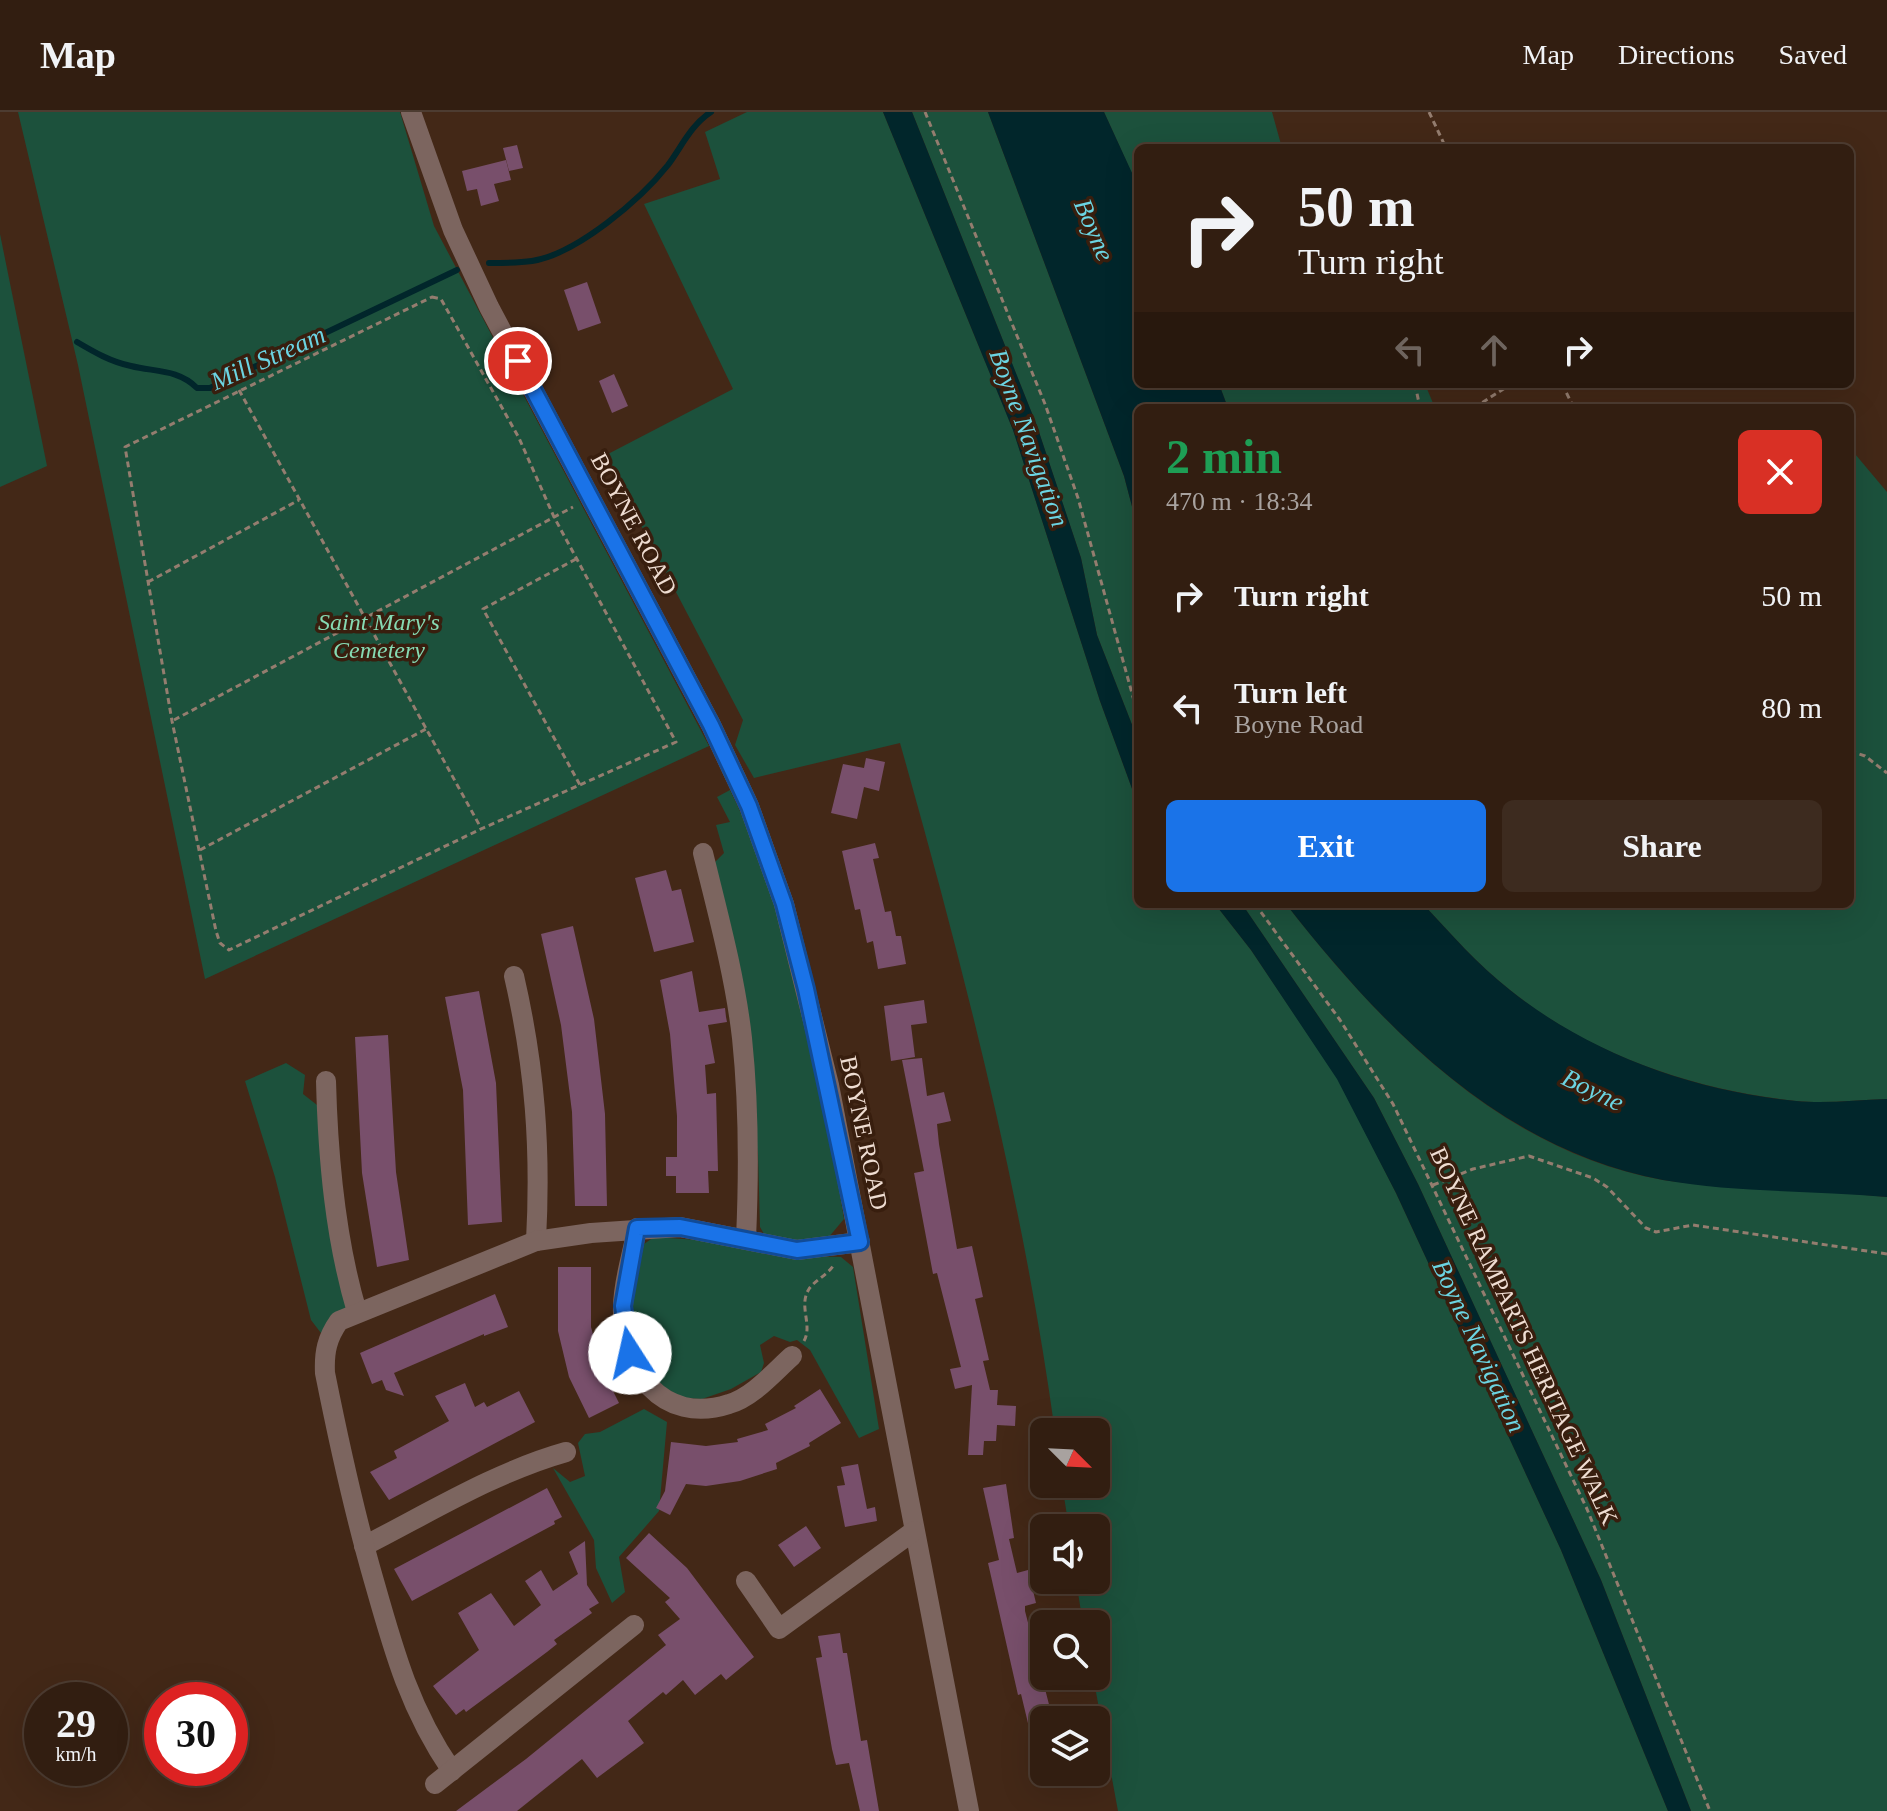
<!DOCTYPE html>
<html lang="en">
<head>
<meta charset="utf-8">
<style>
  :root { --surface:#321e11; --page:#3d2b1f; --text:#f1f3f6; --muted:#a8a29f; --line:#4d3c31; --accent:#1a73e8 }
  body { margin:0; font-family:"Times New Roman",serif; background:var(--page); color:var(--text); height:100vh; display:flex; flex-direction:column; font-size:30px; white-space:nowrap }
  * { box-sizing:border-box; margin:0 }
  p { font-size:26px; color:var(--muted) }
  .icon { flex:none; width:44px; height:44px; fill:none; stroke:currentColor; stroke-width:2; stroke-linecap:round; stroke-linejoin:round }
  .map { position:relative; flex:1; overflow:hidden }
  .sheet { position:absolute; left:1134px; top:292px; width:720px; height:504px; display:flex; flex-direction:column; background:var(--surface); border-radius:12px; box-shadow:0 8px 32px #0002,0 0 0 2px var(--line) }
  .sheet>* { flex:none }
  .hud { position:absolute; left:1134px; top:32px; width:720px; height:244px; border-radius:12px; box-shadow:0 8px 32px #0002,0 0 0 2px var(--line); background:#321e11; color:var(--text); overflow:hidden }
  .needle { width:52px; rotate:114deg }
  .controls { position:absolute; left:1030px; top:1306px; display:grid; gap:16px }
  .controls a { display:grid; place-items:center; width:80px; height:80px; border-radius:12px; background:var(--surface); box-shadow:0 8px 32px #0002,0 0 0 2px var(--line); font-size:40px }
  .speed { position:absolute; left:24px; top:1570px; display:flex; gap:16px; font-size:40px; font-weight:700; text-align:center }
  .speed>* { display:grid; place-content:center; width:104px; height:104px; border-radius:50%; background:var(--surface); box-shadow:0 8px 32px #0002,0 0 0 2px var(--line); line-height:1 }
  .speed small { font-size:20px; font-weight:400 }
  .speed .limit { border:12px solid #d22; background:#fff; color:#111 }
  .pin { position:absolute; display:grid; place-items:center; width:68px; height:68px; color:#fff; margin:-34px; border:4px solid #fff; border-radius:50%; box-shadow:0 2px 8px #0007 }
  .me { position:absolute; width:88px; margin:-44px; rotate:350deg; stroke-linejoin:round; filter:drop-shadow(0 0 6px #0008) }
  .turn { display:flex; align-items:center; gap:28px; height:168px; padding:0 32px; font-size:36px }
  .turn .icon { width:104px; height:104px; stroke-width:2.5 }
  .turn b { display:block; font-size:56px; line-height:68px }
  .lanes { display:flex; align-items:center; height:76px; padding:0 32px; background:#0003; justify-content:center; gap:40px; direction:ltr }
  .lanes .off { opacity:.35 }
  .round { display:grid; place-items:center; flex:none; width:84px; height:84px; border-radius:12px; background:var(--page) }
  .headline { display:flex; align-items:center; justify-content:space-between; height:136px; padding:0 32px }
  h1 { font-size:48px; font-weight:700; line-height:60px; color:#1e9e55 }
  .primary-button { display:flex; gap:16px; margin-top:auto; padding:16px 32px }
  .primary-button a { flex:1; height:92px; border-radius:12px; background:var(--accent); color:#fff; font-size:32px; font-weight:700; line-height:92px; text-align:center }
  .primary-button a+a { background:var(--page); color:var(--text) }
  ul { padding:0; list-style:none }
  li { display:flex; align-items:center; gap:24px; height:112px; padding:0 32px }
  li div { flex:1 }
  li b { display:block; font-size:30px }
  li em { font-style:normal }
  header { display:flex; align-items:center; gap:48px; box-sizing:border-box; height:112px; padding:0 40px; background:var(--surface); border-bottom:2px solid var(--line) }
  header strong { font-size:38px }
  nav { display:flex; gap:44px; margin-inline-start:auto; font-size:28px }
  .map>svg:first-child { display:block }
  .green { fill:#1c513c }
  .water { fill:#01262b }
  .lines { fill:none; stroke-linecap:round; stroke-linejoin:round }
  .stream { stroke:#01262b; stroke-width:6 }
  .building { fill:#784f6b }
  .path { stroke:#947d6f; stroke-width:3; stroke-dasharray:6 4; stroke-linecap:butt }
  .minor { stroke:#7c655f; stroke-width:20 }
  .route-casing { stroke:#114b97; stroke-width:20 }
  .route { stroke:#1a73e8; stroke-width:14 }
  .labels { text-anchor:middle; dominant-baseline:central; stroke-width:7; stroke-linejoin:round; paint-order:stroke }
  .street-label { font-size:24px; fill:#efddd2; stroke:#381e0e }
  .park-label { font-size:24px; font-style:italic; fill:#86dab3; stroke:#381e0e }
  .water-label { font-size:26px; font-style:italic; fill:#6bd4e2; stroke:#381e0e }
</style>
</head>
<body>
<header>
<strong>Map</strong>
<nav><a>Map</a><a>Directions</a><a>Saved</a></nav>
</header>
<div class="map">
<svg width="1887" height="1699" viewBox="0 0 1887 1699">
  <rect width="100%" height="100%" fill="#432817"/>
  <g class="green">
    <path d="M18 0H400L434 114 709 634 205 867 78 253Z"/>
    <path d="M747 0H883L1013 318 1100 589 1138 693V792H1215L1251 838 1338 967 1396 1081 1561 1438 1668 1699H1118L1093 1564H1096V1512H1083L1076 1468H1096V1416H1069L1062 1372H1096V1320H1055C1023 1087 964 857 900 631L754 666 735 633 743 608 610 354 608 342 733 277 644 92 720 67 705 20Z"/>
    <path d="M912 0H988L1124 364 1138 417V628L1097 523 1081 446 1037 314Z"/>
    <path d="M1104 0H1272L1282 36H1138V75Z"/>
    <path d="M0 122 47 354 0 375Z"/>
    <path d="M1219 272H1425L1435 296H1228Z"/>
    <path d="M1850 336 1887 380V987C1857 988 1825 992 1796 989 1694 978 1590 943 1510 878 1478 853 1451 822 1423 792H1850Z"/>
    <path d="M730 678C796 811 820 962 844 1107L828 1126 791 1130 764 1122 760 1115 758 1042 714 751 724 741 716 713 730 710 717 685Z"/>
    <path d="M1242 792H1286C1383 916 1501 1039 1663 1068 1687 1072 1712 1071 1736 1073 1786 1077 1837 1080 1887 1085V1699H1691L1601 1468 1418 1072 1374 986Z"/>
    <path d="M286 951 305 963 303 982 317 993 329 1114 351 1198 324 1225 311 1208 275 1065 245 969Z"/>
    <path d="M654 1125 712 1129 770 1143 841 1145 853 1155 879 1317 859 1326 810 1238 797 1228 790 1230 774 1224 760 1233 764 1251 761 1260 731 1277 702 1287 683 1286 655 1270 637 1231 631 1200 644 1132Z"/>
    <path d="M644 1297 667 1310 659 1399 619 1445 625 1480 612 1491 596 1456 594 1428 553 1356 570 1370 585 1364 578 1331 585 1322 600 1320Z"/>
  </g>
  <g class="water">
    <path d="M883 0H912L1037 314 1081 446 1097 523 1138 628V693L1100 589 1013 318Z"/>
    <path d="M988 0H1104L1138 74V272H1219L1228 296H1138V417L1124 364Z"/>
    <path d="M1215 792H1242L1374 986 1418 1072 1601 1468 1691 1699H1668L1561 1438 1396 1081 1337 967 1251 838Z"/>
    <path d="M1286 792H1423C1451 822 1478 853 1510 878 1590 942 1694 979 1796 989 1825 992 1857 988 1887 987V1085C1813 1078 1736 1081 1663 1068 1500 1037 1384 917 1286 792Z"/>
  </g>
  <g class="lines">
    <g class="stream">
      <path d="M489 151C503 151 518 151 532 149 577 142 641 87 668 53 682 34 691 13 711 0"/>
      <path d="M77 230C94 240 111 250 131 254 155 260 178 257 197 276H210L457 158"/>
    </g>
  </g>
  <g class="building">
    <path d="M517 33 523 56 509 59 503 36Z"/>
    <path d="M506 48 511 68 494 72 499 89 481 94 477 77 467 79 462 59Z"/>
    <path d="M587 170 601 211 578 219 564 178Z"/>
    <path d="M614 262 628 294 612 301 599 269Z"/>
    <path d="M866 646 885 650 879 679 864 675 857 707 831 701 843 652 864 656Z"/>
    <path d="M875 731 879 746 873 747 885 800 891 799 896 824H901L906 852 878 857 873 829 867 831 860 797 855 798 842 739Z"/>
    <path d="M666 758 672 779 681 777 694 830 654 840 635 766Z"/>
    <path d="M573 814 594 907 605 1002 607 1094H575L572 1000 561 913 541 822Z"/>
    <path d="M692 859 699 900 725 896 726 905 727 910 708 913 715 951 705 953 707 982 716 981 718 1059H708L709 1081H676V1064H666V1045H677V1004L670 922 660 868Z"/>
    <path d="M479 879 496 971 502 1110 468 1113 463 978 445 885Z"/>
    <path d="M924 888 927 911 911 913 915 945 891 949 884 894Z"/>
    <path d="M388 923 396 1060 409 1148 377 1155 362 1061 355 925Z"/>
    <path d="M922 946 927 984 944 980 951 1009 937 1012 939 1032 957 1137 972 1134 983 1185 975 1187 989 1248 983 1249 990 1278H998L997 1293 1016 1294 1015 1314 997 1313 996 1329H984L983 1343H968L972 1273 955 1277 950 1257 961 1255 937 1161 933 1162 914 1061 924 1059 902 948Z"/>
    <path d="M558 1155H591V1215L603 1259 619 1291 589 1306 569 1265 558 1219Z"/>
    <path d="M495 1182 508 1215 484 1224V1222L394 1261 404 1284 386 1278 382 1268 372 1272 360 1241Z"/>
    <path d="M465 1271 475 1295 484 1290 487 1295 519 1279 535 1310 389 1388 370 1360 397 1346 394 1339 449 1309 435 1284Z"/>
    <path d="M820 1277 841 1311 809 1331 810 1334 776 1351 777 1357 740 1369 706 1374 686 1372 670 1403 656 1396 665 1379 671 1330 706 1334 738 1330 737 1327 768 1318 765 1312 796 1296 794 1294Z"/>
    <path d="M858 1352 867 1397 875 1395 877 1409 845 1415 837 1374 845 1373 841 1355Z"/>
    <path d="M1006 1372 1014 1426 1009 1427 1017 1461 1028 1458 1036 1491 1025 1494V1499L1053 1608H1044V1652L1038 1653 1021 1582 1018 1583 988 1451 999 1448 983 1376Z"/>
    <path d="M547 1376 562 1405 554 1409 555 1412 412 1489 394 1457Z"/>
    <path d="M806 1414 821 1436 794 1455 778 1433Z"/>
    <path d="M649 1421 687 1456 754 1545 726 1568 721 1562 695 1583 683 1568 666 1583 663 1580 628 1609 644 1631 597 1666 582 1647 517 1699H456L526 1647 666 1533 658 1523 680 1507 665 1490 670 1486 626 1446Z"/>
    <path d="M585 1429 587 1473 599 1491 589 1497 592 1501 554 1528 557 1532 547 1540 466 1600 464 1597 456 1603 433 1574 479 1538 458 1501 491 1481 514 1514 541 1493 525 1469 541 1458 553 1479 578 1462 569 1440Z"/>
    <path d="M840 1521 843 1541H847L861 1629 867 1628 879 1699H860L849 1651 836 1653 832 1637 816 1546 822 1545 818 1524Z"/>
  </g>
  <g class="lines">
    <g class="path">
      <path d="M925 0 1045 292 1078 386 1138 603"/>
      <path d="M1429 0 1446 36"/>
      <path d="M432 185 441 187 519 326 554 405 676 630 481 717 229 838 220 831 216 819 172 609 125 335Z"/>
      <path d="M1415 272 1420 296"/>
      <path d="M1562 272 1574 296"/>
      <path d="M239 278 481 716"/>
      <path d="M1474 296 1511 272"/>
      <path d="M576 447 483 497 580 673"/>
      <path d="M148 470 299 388"/>
      <path d="M174 608 573 395"/>
      <path d="M1850 639 1865 644 1887 661"/>
      <path d="M200 738 426 617"/>
      <path d="M1255 792 1340 908 1393 992 1587 1397 1710 1699"/>
      <path d="M1433 1073 1473 1057 1529 1044 1593 1066 1607 1075 1646 1116 1656 1120 1693 1113 1887 1142"/>
      <path d="M804 1229C813 1213 798 1194 809 1177 814 1169 827 1163 833 1154"/>
    </g>
    <g class="minor">
      <path d="M411 0 453 118 489 195 711 613 749 694 784 792 829 973 969 1699"/>
      <path d="M703 741C718 802 735 864 742 926 749 993 749 1060 746 1127"/>
      <path d="M514 864C535 955 541 1036 536 1129"/>
      <path d="M326 969C328 1047 335 1126 357 1200"/>
      <path d="M637 1116C633 1141 623 1169 623 1195 621 1257 662 1314 729 1292 753 1285 773 1261 792 1244"/>
      <path d="M364 1434C429 1401 495 1360 566 1340"/>
      <path d="M746 1469 779 1517 914 1419"/>
      <path d="M452 1659C410 1598 394 1540 374 1469 354 1400 339 1331 325 1261 324 1240 327 1226 339 1209L536 1129 591 1121 680 1115 797 1138 860 1130"/>
      <path d="M435 1672 634 1513"/>
    </g>
  </g>
  <g class="lines">
    <defs>
      <path id="route" d="M518 249 711 613 749 694 784 792 806 877 860 1130 797 1138 680 1115 637 1116 623 1194 630 1241"/>
    </defs>
    <use href="#route" class="route-casing"/>
    <use href="#route" class="route"/>
  </g>
  <g class="labels">
    <g class="street-label">
      <text transform="translate(634 412) rotate(62)">BOYNE ROAD</text>
      <text transform="translate(864 1021) rotate(78)">BOYNE ROAD</text>
      <text transform="translate(1524 1224) rotate(65)">BOYNE RAMPARTS HERITAGE WALK</text>
    </g>
    <g class="park-label">
      <text x="379" y="510">Saint Mary's<tspan x="379" dy="28">Cemetery</tspan></text>
    </g>
    <g class="water-label">
      <text transform="translate(1094 118) rotate(67)">Boyne</text>
      <text transform="translate(268 246) rotate(-24)">Mill Stream</text>
      <text transform="translate(1029 326) rotate(70)">Boyne Navigation</text>
      <text transform="translate(1593 978) rotate(26)">Boyne</text>
      <text transform="translate(1479 1234) rotate(65)">Boyne Navigation</text>
    </g>
  </g>
</svg>
<div class="controls">
<a><svg class="needle" viewBox="-14 -14 28 28"><path d="M0-13l5 13h-10z" fill="#e53935"/><path d="M0 13l5-13h-10z" fill="#a8a29f"/></svg></a>
<a><svg class="icon" aria-label="sound" viewBox="0 0 24 24"><path d="M4 9h4l5-4v14l-5-4H4zM17 9q2 3 0 6"/></svg></a>
<a><svg class="icon" aria-label="search" viewBox="0 0 24 24"><circle cx="10" cy="10" r="6"/><path d="M15 15l6 6"/></svg></a>
<a><svg class="icon" aria-label="layers" viewBox="0 0 24 24"><path d="M12 4l9 5-9 5-9-5zM3 14l9 5 9-5"/></svg></a>
</div>
<div class="speed"><div>29<small>km/h</small></div><div class="limit">30</div></div>
<div class="pin" style="left:518px;top:249px;background:#d93025"><svg class="icon" aria-label="arrive" viewBox="0 0 24 24"><path d="M6 21V4h12l-3 4 3 4H6"/></svg></div>
<svg class="me" style="left:630px;top:1241px" viewBox="-20 -20 40 40"><circle r="19" fill="#fff"/><path d="M0-13L10 11 0 6-10 11z" fill="#1a73e8"/></svg>
<div class="hud">
<div class="turn"><svg class="icon" aria-label="right" viewBox="0 0 24 24"><path d="M7 20v-9h11M14 6l5 5-5 5"/></svg><div><b>50 m</b>Turn right</div></div>
<div class="lanes"><svg class="icon off" aria-label="left" viewBox="0 0 24 24"><path d="M17 20v-9H6M10 6l-5 5 5 5"/></svg><svg class="icon off" aria-label="ahead" viewBox="0 0 24 24"><path d="M12 20V5M6 11l6-6 6 6"/></svg><svg class="icon" aria-label="right" viewBox="0 0 24 24"><path d="M7 20v-9h11M14 6l5 5-5 5"/></svg></div>
</div>
<section class="sheet">
<div class="headline"><div><h1>2 min</h1><p>470 m · 18:34</p></div><a class="round" style="background:#d93025;color:#fff"><svg class="icon" aria-label="close" viewBox="0 0 24 24"><path d="M6 6l12 12M18 6L6 18"/></svg></a></div>
<ul>
<li><svg class="icon" aria-label="right" viewBox="0 0 24 24"><path d="M7 20v-9h11M14 6l5 5-5 5"/></svg><div><b>Turn right</b></div><em>50 m</em></li>
<li><svg class="icon" aria-label="left" viewBox="0 0 24 24"><path d="M17 20v-9H6M10 6l-5 5 5 5"/></svg><div><b>Turn left</b><p>Boyne Road</p></div><em>80 m</em></li>
</ul>
<div class="primary-button"><a>Exit</a><a>Share</a></div>
</section>
</div>
</body>
</html>
